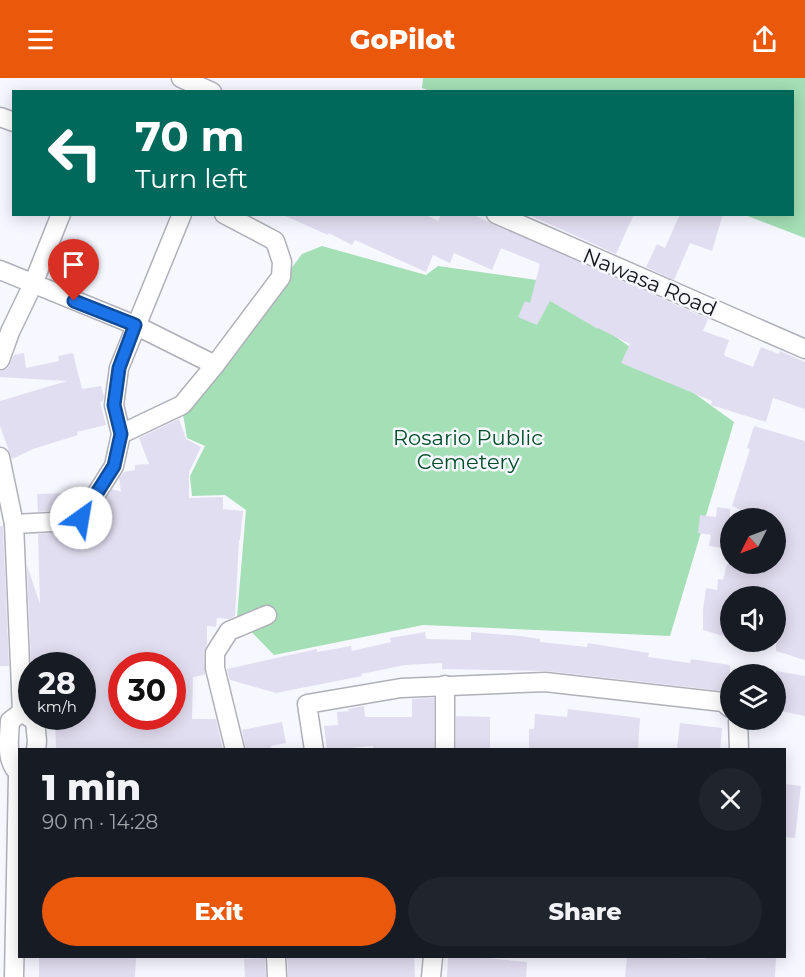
<!DOCTYPE html>
<html lang="en">
<head>
<meta charset="utf-8">
<style>
  :root { --surface:#171b24; --page:#20242c; --text:#f1f3f6; --muted:#9ea1a6; --accent:#ea580c }
  body { margin:0; font-family:Montserrat,sans-serif; background:var(--page); color:var(--text); height:100vh; display:flex; flex-direction:column; font-size:22px; white-space:nowrap }
  * { box-sizing:border-box; margin:0 }
  p { font-size:20px; color:var(--muted) }
  .icon { flex:none; width:33px; height:33px; fill:none; stroke:currentColor; stroke-width:2; stroke-linecap:round; stroke-linejoin:round }
  .map { position:relative; flex:1; overflow:hidden }
  .panel { position:absolute; left:18px; top:670px; width:768px; height:210px; display:flex; flex-direction:column; background:var(--surface); border-radius:0px; box-shadow:0 3px 15px #0003 }
  .panel>* { flex:none }
  .top-card { position:absolute; left:12px; top:12px; width:782px; height:126px; border-radius:0px; box-shadow:0 3px 15px #0003; background:#00695c; color:#fff; overflow:hidden }
  .needle { width:39px; rotate:228deg }
  .buttons { position:absolute; left:720px; top:430px; display:grid; gap:12px }
  .buttons a { display:grid; place-items:center; width:66px; height:66px; border-radius:50%; background:var(--surface); box-shadow:0 3px 15px #0003; font-size:30px }
  .speed { position:absolute; left:18px; top:574px; display:flex; gap:12px; font-size:30px; font-weight:700; text-align:center }
  .speed>* { display:grid; place-content:center; width:78px; height:78px; border-radius:50%; background:var(--surface); box-shadow:0 3px 15px #0003; line-height:1 }
  .speed small { font-size:15px; font-weight:400 }
  .speed .limit { border:9px solid #d22; background:#fff; color:#111 }
  .pin { position:absolute; display:grid; place-items:center; width:51px; height:51px; color:#fff; margin:-62px -26px; border-radius:50% 50% 50% 0; rotate:-45deg; box-shadow:0 0 6px #0007 }
  .pin .icon { rotate:45deg }
  .me { position:absolute; width:66px; margin:-33px; rotate:32deg; stroke-linejoin:round; filter:drop-shadow(0 0 4px #0008) }
  .turn { display:flex; align-items:center; gap:21px; height:126px; padding:0 24px; font-size:27px }
  .turn .icon { width:78px; height:78px; stroke-width:2.5 }
  .turn b { display:block; font-size:42px; line-height:51px }
  .round { display:grid; place-items:center; flex:none; width:63px; height:63px; border-radius:32px; background:var(--page) }
  .headline { display:flex; align-items:center; justify-content:space-between; height:102px; padding:0 24px }
  h1 { font-size:36px; font-weight:800; line-height:45px }
  .primary-button { display:flex; gap:12px; margin-top:auto; padding:12px 24px }
  .primary-button a { flex:1; height:69px; border-radius:36px; background:var(--accent); color:#fff; font-size:24px; font-weight:800; line-height:69px; text-align:center }
  .primary-button a+a { background:var(--page); color:var(--text) }
  header { display:flex; justify-content:space-between; align-items:center; height:78px; padding:0 24px; background:var(--accent); color:#fff; font-size:27px; font-weight:800 }
  .map>svg:first-child { display:block }
  .green { fill:#a4dfb5 }
  .building { fill:#e2def1; fill-rule:evenodd }
  .lines { fill:none; stroke-linecap:round; stroke-linejoin:round }
  .minor-casing { stroke:#afb0b9; stroke-width:21 }
  .minor { stroke:#fff; stroke-width:18 }
  .route-casing { stroke:#114b97; stroke-width:15 }
  .route { stroke:#1a73e8; stroke-width:10 }
  .labels { text-anchor:middle; dominant-baseline:central; stroke-width:5; stroke-linejoin:round; paint-order:stroke }
  .street-label { font-size:21px; fill:#141518; stroke:#f6f7ff }
  .park-label { font-size:21px; fill:#004d26; stroke:#f6f7ff }
</style>
</head>
<body>
<header><svg class="icon" aria-label="menu" viewBox="0 0 24 24"><path d="M4 6h16M4 12h16M4 18h16"/></svg>GoPilot<svg class="icon" aria-label="share" viewBox="0 0 24 24"><path d="M12 15V3M7 8l5-5 5 5M5 13v7h14v-7"/></svg></header>
<div class="map">
<svg width="805" height="899" viewBox="0 0 805 899">
  <rect width="100%" height="100%" fill="#f6f7ff"/>
  <g class="green">
    <path d="M423 0H805V160L745 137 792 136V14H433L422 10Z"/>
    <path d="M322 168 426 197 438 188 537 202 734 344 670 558 423 547 274 577 237 539 246 432 225 417 192 418 190 398 205 368 187 360 183 336 302 176Z"/>
  </g>
  <g class="building">
    <path d="M281 136H424L438 143 441 136H471L708 241 703 253 729 262 724 276 725 278 753 289 761 269 779 276 780 273 805 284V331L773 320 766 344 711 327 712 323 621 285 630 266 598 250V251L550 223 537 247 518 239 525 223 530 225 540 186 501 170 492 192 454 175 450 185 433 177 426 194 355 162 352 167 329 155 328 157Z"/>
    <path d="M527 136H634L616 176Z"/>
    <path d="M680 136H723L712 173 690 165 674 202 646 189 657 166 665 170Z"/>
    <path d="M24 275 26 290 59 283 58 278 73 275 82 311 101 308 104 318 103 323 100 324 106 347 77 354 78 357 33 371 12 381 0 348V323L67 303 0 299V293L8 290 14 277Z"/>
    <path d="M179 341 186 361 201 369 189 394V420L223 419V431L243 433 240 462H239L235 538 229 541 217 540 216 549 207 548V566L204 575 205 597 193 599 192 641H216L223 672 56 670 55 639H82V588H31L27 487 40 526 38 456 78 453 80 464 86 450 90 446 112 411 121 414 119 400 124 394 135 392V387L149 386 139 360ZM122 588H172V642H124V639H122Z"/>
    <path d="M754 348 805 363V582L776 573V519H730V560L703 552V532L706 510 717 512 718 501 723 502 727 486H776V441H764L732 428 750 371 747 370Z"/>
    <path d="M72 415 74 431 38 434 37 416Z"/>
    <path d="M717 429 730 431V471L709 468 711 457 698 455 700 437 716 439Z"/>
    <path d="M0 448H3L9 588H0Z"/>
    <path d="M425 554 426 561 471 562V554L520 558 540 561V564L587 569 588 565 649 575 648 579 690 585 691 581 730 587V616L724 613 546 593 442 591V585L405 587 361 596 362 598 276 615 230 602 227 591 317 571V574L351 568 352 573 391 564 390 560Z"/>
    <path d="M776 593 805 598V638L776 632Z"/>
    <path d="M434 620V672H373V668L327 672 324 648 338 647 337 634 349 633 348 631 364 628 365 639H412V621Z"/>
    <path d="M568 631 640 640 638 672H529V651H534L535 636 567 639Z"/>
    <path d="M456 638 490 639V672H456Z"/>
    <path d="M282 644 286 665 271 668 272 672H246L242 652Z"/>
    <path d="M680 645 722 650 720 672H677Z"/>
    <path d="M784 706 801 708 795 760 784 759Z"/>
    <path d="M39 879H136L135 899H39Z"/>
    <path d="M287 879H414L415 899H288Z"/>
    <path d="M448 879H475L527 884 526 899H447Z"/>
    <path d="M627 879 705 881V879H776L775 899H625Z"/>
    <path d="M265 880 266 899H245L244 881Z"/>
  </g>
  <g class="lines">
    <defs>
      <g id="minor">
        <path d="M181 0 212 14"/>
        <path d="M0 39 14 44"/>
        <path d="M496 136 805 271"/>
        <path d="M0 192 135 247 215 287"/>
        <path d="M0 282 10 254 33 206 61 136"/>
        <path d="M121 356 182 327 215 287 281 199 282 184 275 163 224 136"/>
        <path d="M0 379 14 446 73 443 81 440 114 388 121 356 114 327 119 290 182 136"/>
        <path d="M14 446 22 634"/>
        <path d="M22 634 35 643 37 663 36 672"/>
        <path d="M738 642 739 672"/>
        <path d="M235 672 215 590V575L229 553 267 537"/>
        <path d="M314 672 307 626 401 610 545 604 723 624 730 630"/>
        <path d="M445 672V607"/>
        <path d="M20 696C5 685 9 661 10 643L22 634"/>
        <path d="M276 879 277 899"/>
        <path d="M14 899 18 697"/>
        <path d="M431 899 433 879"/>
      </g>
    </defs>
    <use href="#minor" class="minor-casing"/>
    <use href="#minor" class="minor"/>
  </g>
  <g class="lines">
    <defs>
      <path id="route" d="M74 223 135 247 119 290 114 327 121 356 114 388 81 440"/>
    </defs>
    <use href="#route" class="route-casing"/>
    <use href="#route" class="route"/>
  </g>
  <g class="labels">
    <g class="street-label">
      <text transform="translate(650 204) rotate(23)">Nawasa Road</text>
    </g>
    <g class="park-label">
      <text x="468" y="359">Rosario Public<tspan x="468" dy="24">Cemetery</tspan></text>
    </g>
  </g>
</svg>
<div class="buttons">
<a><svg class="needle" viewBox="-14 -14 28 28"><path d="M0-13l5 13h-10z" fill="#e53935"/><path d="M0 13l5-13h-10z" fill="#9ea1a6"/></svg></a>
<a><svg class="icon" aria-label="sound" viewBox="0 0 24 24"><path d="M4 9h4l5-4v14l-5-4H4zM17 9q2 3 0 6"/></svg></a>
<a><svg class="icon" aria-label="layers" viewBox="0 0 24 24"><path d="M12 4l9 5-9 5-9-5zM3 14l9 5 9-5"/></svg></a>
</div>
<div class="speed"><div>28<small>km/h</small></div><div class="limit">30</div></div>
<div class="pin" style="left:74px;top:223px;background:#d93025"><svg class="icon" aria-label="arrive" viewBox="0 0 24 24"><path d="M6 21V4h12l-3 4 3 4H6"/></svg></div>
<svg class="me" style="left:81px;top:440px" viewBox="-20 -20 40 40"><circle r="19" fill="#fff"/><path d="M0-13L10 11 0 6-10 11z" fill="#1a73e8"/></svg>
<div class="top-card">
<div class="turn"><svg class="icon" aria-label="left" viewBox="0 0 24 24"><path d="M17 20v-9H6M10 6l-5 5 5 5"/></svg><div><b>70 m</b>Turn left</div></div>
</div>
<section class="panel">
<div class="headline"><div><h1>1 min</h1><p>90 m · 14:28</p></div><a class="round"><svg class="icon" aria-label="close" viewBox="0 0 24 24"><path d="M6 6l12 12M18 6L6 18"/></svg></a></div>
<div class="primary-button"><a>Exit</a><a>Share</a></div>
</section>
</div>
</body>
</html>
